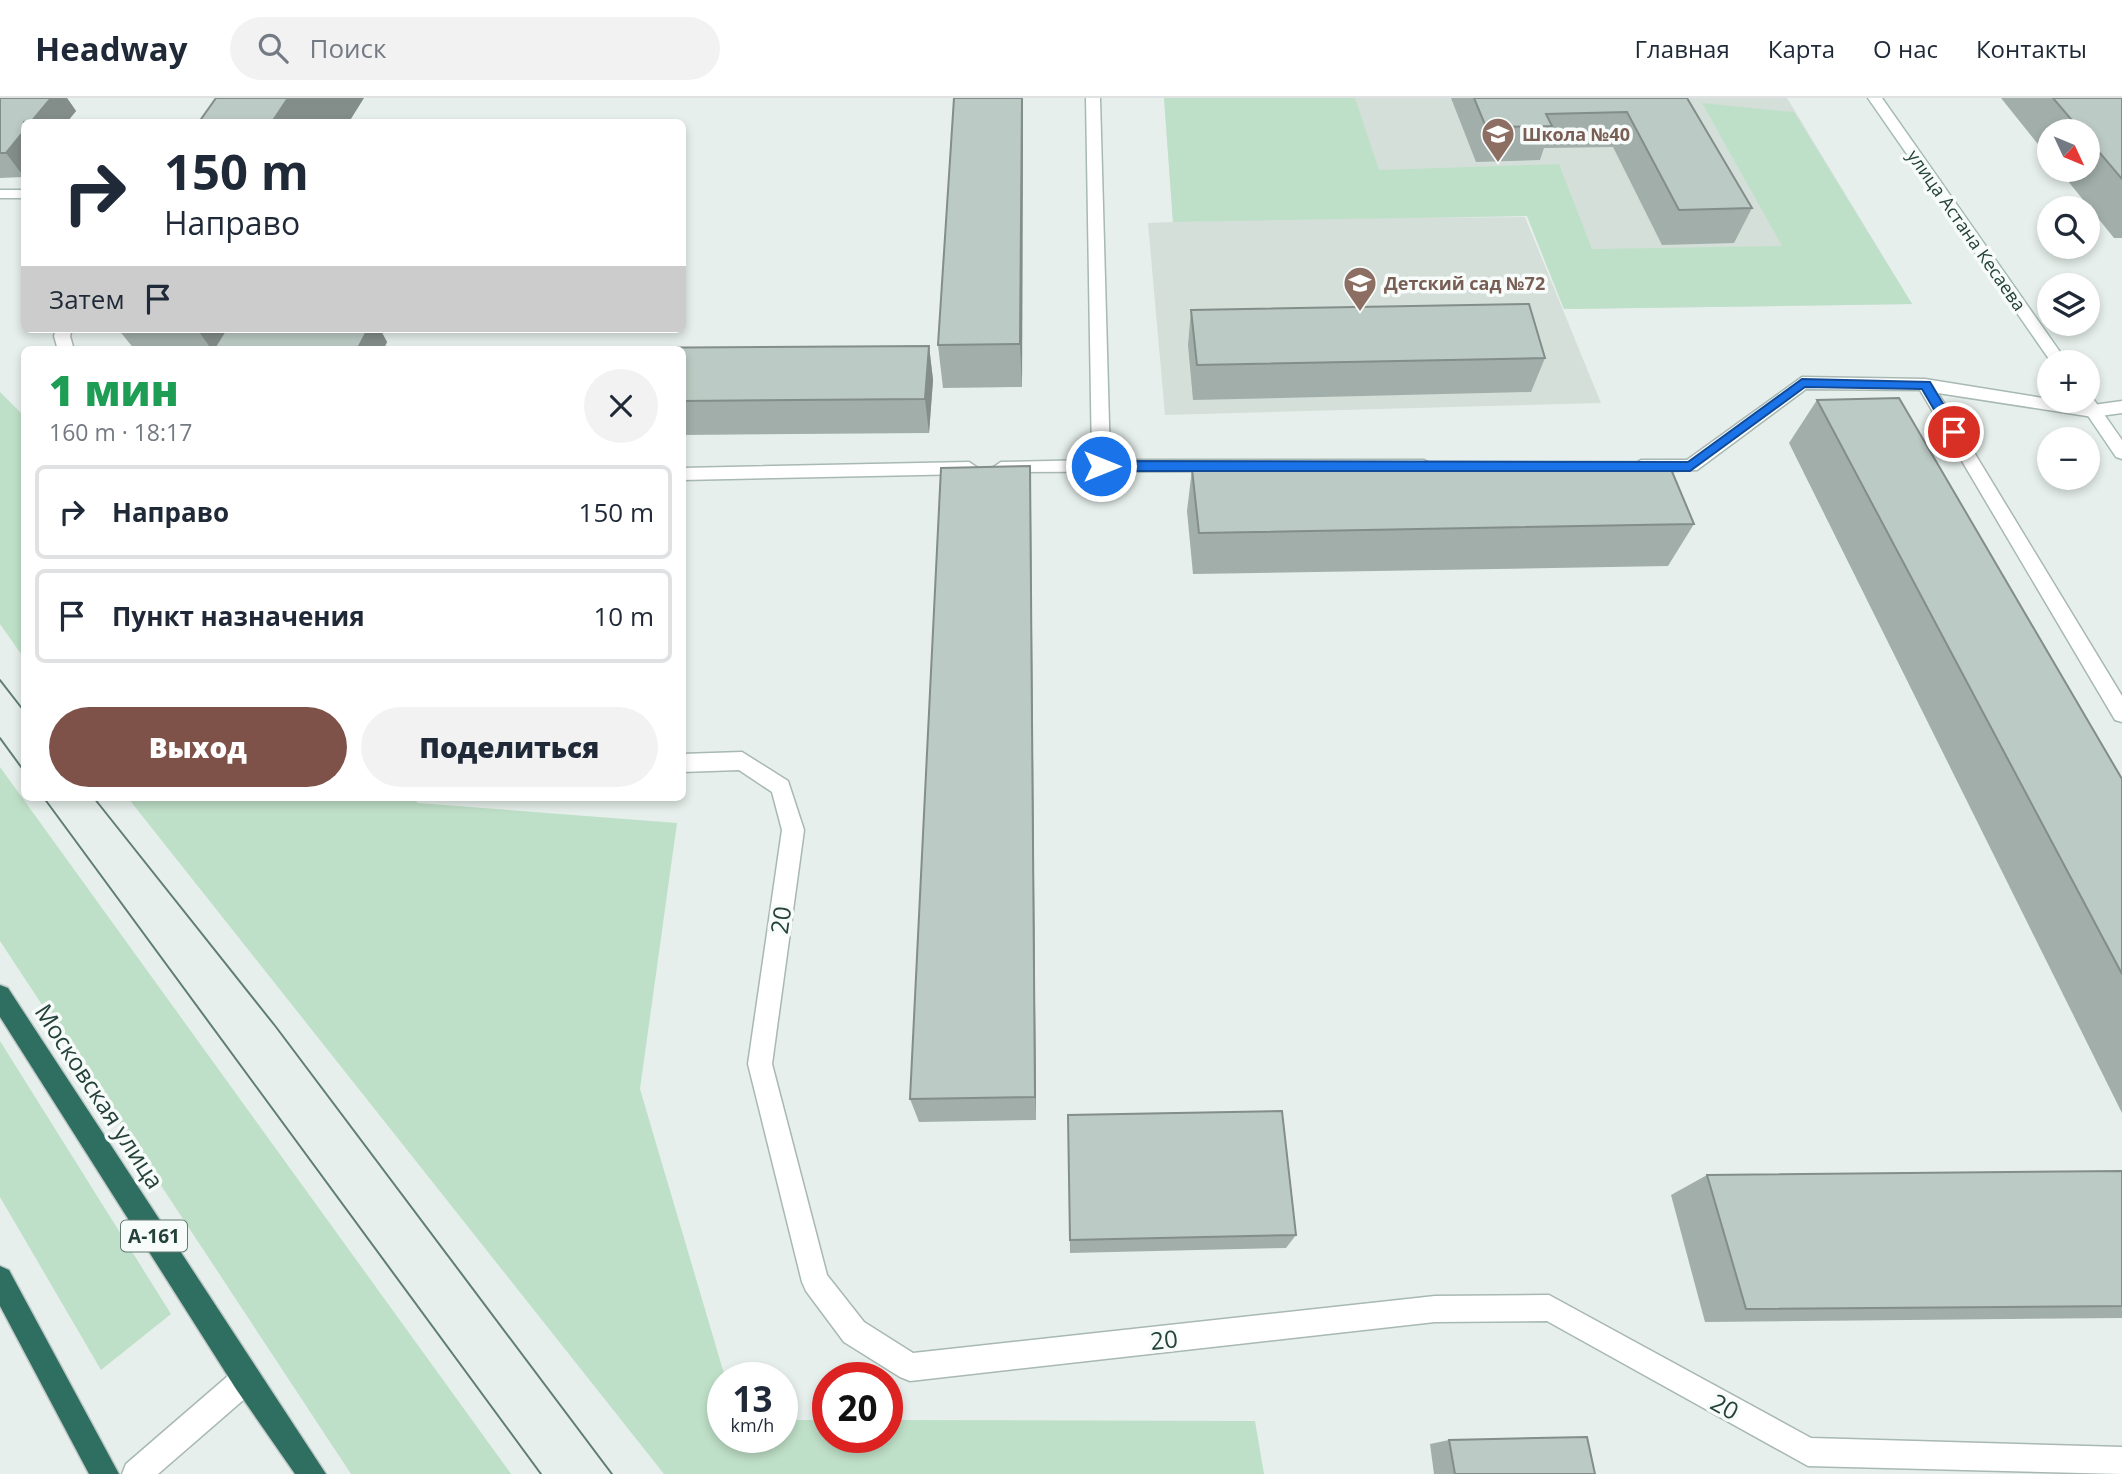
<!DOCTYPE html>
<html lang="ru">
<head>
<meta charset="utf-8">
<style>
  :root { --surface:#fff; --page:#f2f2f3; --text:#1f2937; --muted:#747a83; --line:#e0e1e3; --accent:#7f5249 }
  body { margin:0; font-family:"Open Sans",sans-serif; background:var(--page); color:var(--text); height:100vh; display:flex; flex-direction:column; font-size:26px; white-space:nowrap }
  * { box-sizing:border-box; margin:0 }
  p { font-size:23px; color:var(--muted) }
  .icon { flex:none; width:38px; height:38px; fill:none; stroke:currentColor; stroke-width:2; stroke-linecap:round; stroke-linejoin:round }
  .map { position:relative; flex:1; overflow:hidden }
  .details { position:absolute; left:21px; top:248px; width:665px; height:455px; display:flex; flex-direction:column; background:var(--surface); border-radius:10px; box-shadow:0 4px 10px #0003 }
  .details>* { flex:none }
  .guide { position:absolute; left:21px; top:21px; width:665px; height:214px; border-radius:10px; box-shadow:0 4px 10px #0003; background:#fff; color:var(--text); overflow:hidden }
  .needle { width:46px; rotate:134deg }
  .buttons { position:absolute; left:2037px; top:21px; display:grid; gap:14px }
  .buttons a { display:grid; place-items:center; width:63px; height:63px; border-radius:50%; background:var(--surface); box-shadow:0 4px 10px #0003; font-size:35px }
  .speed { position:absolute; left:707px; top:1264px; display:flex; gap:14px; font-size:35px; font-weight:700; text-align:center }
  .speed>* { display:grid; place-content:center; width:91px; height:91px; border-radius:50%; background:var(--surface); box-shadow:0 4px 10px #0003; line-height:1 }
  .speed small { font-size:18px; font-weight:400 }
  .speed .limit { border:10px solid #d22; background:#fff; color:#111 }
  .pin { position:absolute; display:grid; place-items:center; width:60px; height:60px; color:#fff; margin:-30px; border:4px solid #fff; border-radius:50%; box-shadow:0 2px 7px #0007 }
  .me { position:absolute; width:77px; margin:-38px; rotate:90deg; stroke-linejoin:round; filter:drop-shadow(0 0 5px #0008) }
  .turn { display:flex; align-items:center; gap:24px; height:147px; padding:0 28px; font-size:32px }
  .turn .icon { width:91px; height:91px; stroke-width:2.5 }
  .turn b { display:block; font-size:49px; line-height:60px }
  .then { display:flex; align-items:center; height:66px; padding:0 28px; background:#0003; gap:14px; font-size:26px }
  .round { display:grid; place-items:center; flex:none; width:74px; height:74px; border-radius:37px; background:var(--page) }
  .summary { display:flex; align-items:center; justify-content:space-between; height:119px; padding:0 28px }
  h1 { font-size:42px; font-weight:800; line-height:52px; color:#1e9e55 }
  .primary-button { display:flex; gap:14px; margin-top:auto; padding:14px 28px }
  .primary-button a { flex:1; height:80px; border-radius:42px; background:var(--accent); color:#fff; font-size:28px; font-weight:800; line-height:80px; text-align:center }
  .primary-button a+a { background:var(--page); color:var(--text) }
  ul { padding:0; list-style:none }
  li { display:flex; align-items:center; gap:21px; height:94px; margin:0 14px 10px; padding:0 14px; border:4px solid var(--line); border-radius:10px }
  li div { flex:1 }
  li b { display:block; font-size:26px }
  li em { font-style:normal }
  header { display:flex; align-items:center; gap:42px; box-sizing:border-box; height:98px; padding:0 35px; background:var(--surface); border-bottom:2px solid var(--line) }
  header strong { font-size:33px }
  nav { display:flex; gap:38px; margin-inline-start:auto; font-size:24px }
  .search { width:490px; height:63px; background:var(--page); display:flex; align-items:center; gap:18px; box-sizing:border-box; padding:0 24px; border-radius:38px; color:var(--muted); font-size:26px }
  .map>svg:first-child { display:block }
  .built { fill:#d4dfda }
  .green { fill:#bfe0c8 }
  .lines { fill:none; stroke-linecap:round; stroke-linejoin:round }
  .lane-casing { stroke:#a8b8b2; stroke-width:3 }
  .secondary-casing { stroke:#a4bbb3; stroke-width:3 }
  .highway-casing { stroke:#c2cac8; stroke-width:3 }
  .lane { fill:#fff; fill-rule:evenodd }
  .secondary { fill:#fff; fill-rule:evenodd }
  .highway { fill:#2f6f62; fill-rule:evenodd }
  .tram { stroke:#5f7d75; stroke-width:2 }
  .wall { fill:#a1aea9 }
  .shaded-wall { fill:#838d89 }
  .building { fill:#bbcac4; stroke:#838d89; stroke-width:2 }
  .route { fill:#1a73e8; stroke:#114b97; stroke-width:2 }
  .labels { text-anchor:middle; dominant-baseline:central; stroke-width:7; stroke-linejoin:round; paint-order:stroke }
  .far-education-label { font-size:18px; font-weight:bold; fill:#785e54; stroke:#f7fbf9; text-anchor:start }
  .far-street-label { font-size:18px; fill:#24423a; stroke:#f7fbf9 }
  .shield { fill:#f7fbf9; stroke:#637a73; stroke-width:2 }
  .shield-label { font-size:19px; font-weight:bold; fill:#24423a }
  .near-street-label { font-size:24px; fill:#24423a; stroke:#f7fbf9 }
</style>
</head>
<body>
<header>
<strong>Headway</strong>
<div class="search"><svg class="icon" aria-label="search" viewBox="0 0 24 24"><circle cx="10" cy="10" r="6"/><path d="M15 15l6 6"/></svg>Поиск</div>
<nav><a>Главная</a><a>Карта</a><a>О нас</a><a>Контакты</a></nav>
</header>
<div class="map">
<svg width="2122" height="1376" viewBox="0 0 2122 1376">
  <rect width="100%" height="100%" fill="#e6efeb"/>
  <path class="built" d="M1164 0H1787L1912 206 1564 211 1527 118 1424 120 1525 119 1601 305 1165 317 1148 125 1173 124Z"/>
  <g class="green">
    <path d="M1164 0H1355L1379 72 1559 66 1592 151 1782 148 1702 5 1794 14 1912 206 1564 211 1527 118 1173 124Z"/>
    <path d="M0 294 24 318V560L0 526Z"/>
    <path d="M0 669 511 1376H351L0 843Z"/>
    <path d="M128 700H413L418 705 677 725 640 991 725 1279 723 1339H782V1322H828V1339H887V1322L1255 1323 1264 1376H664Z"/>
    <path d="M0 943 171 1216 101 1272 0 1099Z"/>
  </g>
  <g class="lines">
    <defs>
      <g id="lane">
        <path d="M1086 0H1100L1110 362H1424L1433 368 1430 372 995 374 992 370 1001 364 1092 362Z"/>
        <rect x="0" y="92" width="24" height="8"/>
        <path d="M56 231H72L70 238 74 252H58L54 238Z"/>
        <path d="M1802 279 1925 281 2049 301V303L2093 307 2122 303V315L2093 319 1938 295 2122 598V624L2115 622 1920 292 1806 291 1697 372 1641 374 1632 368 1641 362H1687Z"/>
        <path d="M969 364 978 370 969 376 682 382V370Z"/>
        <path d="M742 654 788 683 804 732 772 966 827 1177 864 1224 913 1255 1435 1198 1549 1197 1811 1340 2122 1349V1376L1808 1368 1547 1223 1435 1224 910 1283 900 1279 844 1244 806 1193 802 1184 748 966 782 732 772 694 739 672 682 674V656Z"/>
        <path d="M246 1267 256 1271 260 1281 256 1291 158 1376H122L126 1366 236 1271Z"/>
      </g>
      <g id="secondary">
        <path d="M1868 0H1882L2067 264H2051Z"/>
        <path d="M2088 298 2092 299 2122 342V361L2116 359 2078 303H2088Z"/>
      </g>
      <g id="highway">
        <path d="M0 887 8 890 326 1376H295L236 1291 0 919Z"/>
        <path d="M0 1168 9 1172 119 1376H89L0 1208Z"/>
      </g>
    </defs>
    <use href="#lane" class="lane-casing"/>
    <use href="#secondary" class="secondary-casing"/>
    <use href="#highway" class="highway-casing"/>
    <use href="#lane" class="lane"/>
    <use href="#secondary" class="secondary"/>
    <use href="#highway" class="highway"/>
    <g class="tram">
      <path d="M0 582 24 613"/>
      <path d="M0 640 24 673"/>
      <path d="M44 700 541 1376"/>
      <path d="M94 700 276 929 612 1376"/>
    </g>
  </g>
  <g class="wall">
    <path d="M0 0H67L76 13 67 24H24V79L0 80Z"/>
    <path d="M1023 0 1022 289 943 290 938 247Z"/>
    <path d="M1451 0H1687L1752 110 1734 145 1662 147 1613 49 1544 50 1540 62 1476 64Z"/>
    <path d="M2001 0H2122V140H2114L2059 72H2088V33H2049V60Z"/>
    <path d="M1191 212 1545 260 1531 294 1193 302 1188 247Z"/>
    <path d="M118 231H380L387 244 383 252H135Z"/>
    <path d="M929 248 933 282 929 335 682 337V252Z"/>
    <path d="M1817 302 2122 681V1015L1789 345Z"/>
    <path d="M1030 368 1036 1022 919 1024 910 1001Z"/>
    <path d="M1192 371 1694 426 1668 468 1193 476 1187 413Z"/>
    <path d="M1068 1017 1296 1137 1286 1150 1070 1155Z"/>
    <path d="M2122 1073V1220L1705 1224 1671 1097 1707 1077Z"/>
    <path d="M1449 1342 1595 1376H1434L1430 1346Z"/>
  </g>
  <g class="shaded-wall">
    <path d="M51 0H67L76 13 67 24H31Z"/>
    <path d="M288 0H364L349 24H272Z"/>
    <path d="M1022 0H1023L1022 289 1020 246Z"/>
    <path d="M24 33V79L6 55Z"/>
    <path d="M197 231H229L217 252H212Z"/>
    <path d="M368 231H380L387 244 383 252H357Z"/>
    <path d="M929 248 933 282 929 335 925 301Z"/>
    <path d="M1030 368 1031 410 1036 1022 1035 999Z"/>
  </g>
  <g class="building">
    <path d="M0 0H51L31 24H24V33L6 55H0Z"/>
    <path d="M216 0H288L272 24H199Z"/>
    <path d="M954 0H1022L1020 246 938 247Z"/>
    <path d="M1474 0H1687L1752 110 1679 112 1627 14 1546 16 1552 28 1486 29Z"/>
    <path d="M2053 0H2122V81L2088 41V33H2081Z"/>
    <path d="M1529 206 1545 260 1197 267 1191 212Z"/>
    <path d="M226 231H368L357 252H213Z"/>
    <path d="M929 248 925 301 682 303V252H603L604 250Z"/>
    <path d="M1899 300 2122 681V876L1817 302Z"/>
    <path d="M1668 364 1694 426 1199 435 1192 371Z"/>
    <path d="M1030 368 1035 999 910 1001 941 370Z"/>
    <path d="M1282 1013 1296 1137 1070 1142 1068 1017Z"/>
    <path d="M2122 1073V1208L1746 1211 1707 1077Z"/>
    <path d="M1587 1339 1595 1376H1455L1449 1342Z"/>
  </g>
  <path class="route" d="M1802 281 1930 284 1960 334 1954 338 1949 337 1922 291 1805 289 1690 373H1101L1094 368 1101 363 1688 364Z"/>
  <defs>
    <symbol id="school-pin" viewBox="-11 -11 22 30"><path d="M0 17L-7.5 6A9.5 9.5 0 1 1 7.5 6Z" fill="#8d6e63" stroke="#f7fbf9"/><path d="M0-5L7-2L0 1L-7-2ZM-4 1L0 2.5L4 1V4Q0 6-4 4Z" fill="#fff"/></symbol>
  </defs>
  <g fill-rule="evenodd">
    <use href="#school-pin" x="1479" y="17" width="38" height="52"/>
    <use href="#school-pin" x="1341" y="166" width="38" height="52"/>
  </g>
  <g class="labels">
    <g class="far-education-label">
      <text x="1522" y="36">Школа №40</text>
      <text x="1384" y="185">Детский сад №72</text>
    </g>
    <g class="far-street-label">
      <text transform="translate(1967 132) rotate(55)">улица Астана Кесаева</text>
    </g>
    <rect class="shield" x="121" y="1122.5" width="66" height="31" rx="5"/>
    <g class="shield-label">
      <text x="154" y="1138">А-161</text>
    </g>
    <g class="near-street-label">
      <text transform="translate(780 822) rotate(-82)">20</text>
      <text transform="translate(100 998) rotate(57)">Московская улица</text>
      <text transform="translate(1164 1241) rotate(-6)">20</text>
      <text transform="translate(1725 1308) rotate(29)">20</text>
    </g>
  </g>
</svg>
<div class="buttons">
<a><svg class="needle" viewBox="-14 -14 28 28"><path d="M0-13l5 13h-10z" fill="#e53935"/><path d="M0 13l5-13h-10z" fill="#747a83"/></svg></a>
<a><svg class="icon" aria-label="search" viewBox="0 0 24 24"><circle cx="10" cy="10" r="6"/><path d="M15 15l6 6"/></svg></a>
<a><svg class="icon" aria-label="layers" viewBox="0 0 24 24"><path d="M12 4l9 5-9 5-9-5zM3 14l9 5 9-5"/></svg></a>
<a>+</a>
<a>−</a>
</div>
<div class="speed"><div>13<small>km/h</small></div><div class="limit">20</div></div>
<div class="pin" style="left:1954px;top:334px;background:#d93025"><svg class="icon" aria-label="arrive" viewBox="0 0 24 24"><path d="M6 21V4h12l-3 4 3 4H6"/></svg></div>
<svg class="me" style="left:1101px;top:368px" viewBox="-20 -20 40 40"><circle r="17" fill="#1a73e8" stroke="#fff" stroke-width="3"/><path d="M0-11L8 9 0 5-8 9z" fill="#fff"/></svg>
<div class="guide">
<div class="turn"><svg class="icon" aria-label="right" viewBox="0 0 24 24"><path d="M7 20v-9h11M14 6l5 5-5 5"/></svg><div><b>150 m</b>Направо</div></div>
<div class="then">Затем<svg class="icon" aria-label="arrive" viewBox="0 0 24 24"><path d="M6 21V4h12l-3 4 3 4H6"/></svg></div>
</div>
<section class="details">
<div class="summary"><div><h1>1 мин</h1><p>160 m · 18:17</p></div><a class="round"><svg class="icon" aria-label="close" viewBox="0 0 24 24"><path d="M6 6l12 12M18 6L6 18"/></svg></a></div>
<ul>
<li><svg class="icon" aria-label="right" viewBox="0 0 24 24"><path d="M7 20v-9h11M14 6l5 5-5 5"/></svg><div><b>Направо</b></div><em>150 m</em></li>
<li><svg class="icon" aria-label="arrive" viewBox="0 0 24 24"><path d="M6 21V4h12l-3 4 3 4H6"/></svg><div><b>Пункт назначения</b></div><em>10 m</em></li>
</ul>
<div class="primary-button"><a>Выход</a><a>Поделиться</a></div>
</section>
</div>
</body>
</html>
